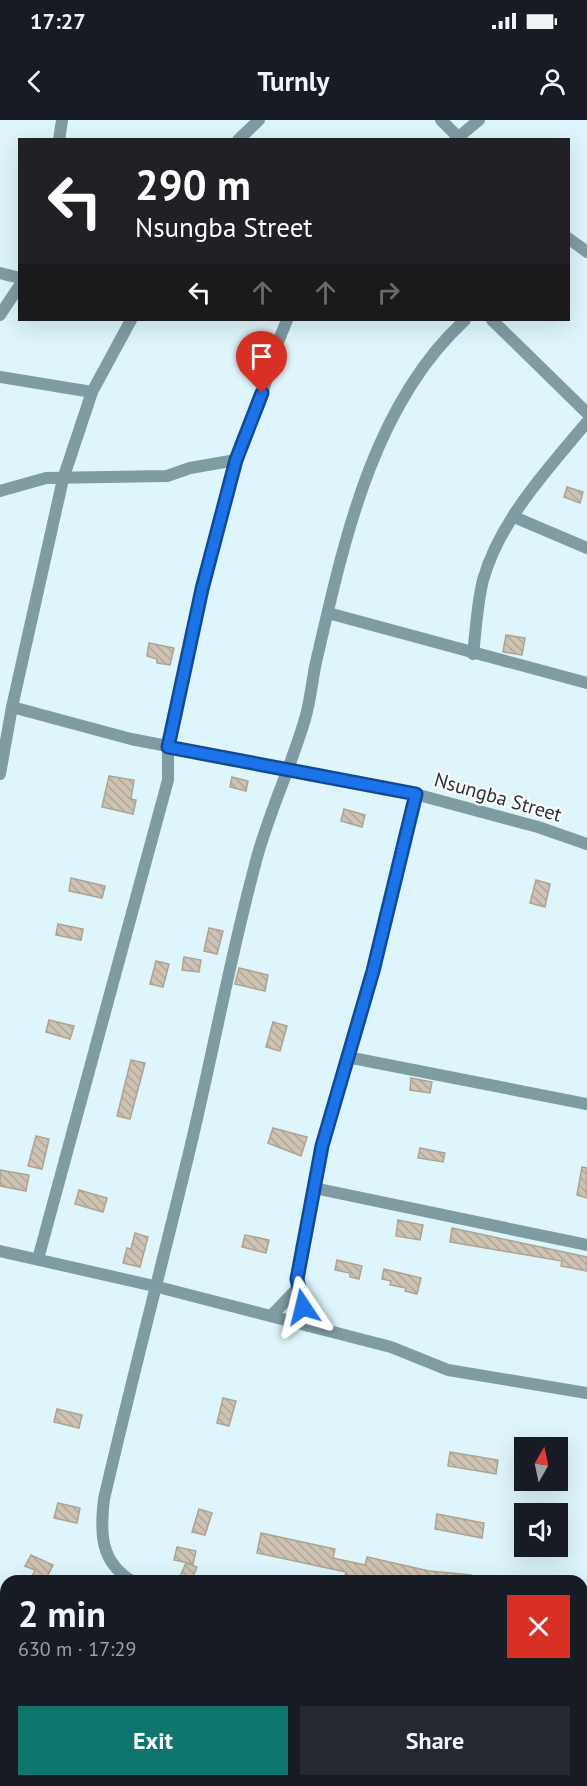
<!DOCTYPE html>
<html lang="en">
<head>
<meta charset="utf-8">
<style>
  :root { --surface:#171b24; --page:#242831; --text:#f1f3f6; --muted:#9ea1a6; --accent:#0f766e }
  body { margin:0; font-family:"PT Sans",sans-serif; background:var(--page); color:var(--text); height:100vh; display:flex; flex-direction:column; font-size:22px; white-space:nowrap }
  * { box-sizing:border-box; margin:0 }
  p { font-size:20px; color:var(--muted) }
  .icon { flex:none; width:33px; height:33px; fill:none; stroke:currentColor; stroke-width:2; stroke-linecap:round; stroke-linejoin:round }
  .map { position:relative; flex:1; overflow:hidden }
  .drawer { position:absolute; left:0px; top:1455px; width:588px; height:212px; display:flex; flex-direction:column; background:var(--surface); border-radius:18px 18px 0 0; box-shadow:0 6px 24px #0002 }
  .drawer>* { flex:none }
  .banner { position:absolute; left:18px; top:18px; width:552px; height:183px; border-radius:0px; box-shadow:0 6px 24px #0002; background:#202124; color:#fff; overflow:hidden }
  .needle { width:39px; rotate:9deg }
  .tools { position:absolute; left:514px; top:1317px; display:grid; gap:12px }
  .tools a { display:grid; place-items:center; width:54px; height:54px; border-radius:0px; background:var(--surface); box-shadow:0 6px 24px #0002; font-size:30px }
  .pin { position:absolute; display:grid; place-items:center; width:51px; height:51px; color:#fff; margin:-62px -26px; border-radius:50% 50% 50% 0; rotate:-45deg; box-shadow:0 0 6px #0007 }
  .pin .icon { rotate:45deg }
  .me { position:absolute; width:66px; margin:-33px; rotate:350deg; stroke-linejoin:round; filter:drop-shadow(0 0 4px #0008) }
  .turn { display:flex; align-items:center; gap:21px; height:126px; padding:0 18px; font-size:27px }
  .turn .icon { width:78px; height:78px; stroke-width:2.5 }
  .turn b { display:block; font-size:42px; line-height:51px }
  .lanes { display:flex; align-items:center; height:57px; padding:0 18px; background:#0003; justify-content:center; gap:30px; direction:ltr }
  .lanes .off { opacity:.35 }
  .round { display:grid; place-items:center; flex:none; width:63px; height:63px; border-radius:0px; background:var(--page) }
  .headline { display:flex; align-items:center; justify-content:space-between; height:102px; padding:0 18px }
  h1 { font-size:36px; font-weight:600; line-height:45px }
  .cta { display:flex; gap:12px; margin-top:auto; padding:12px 18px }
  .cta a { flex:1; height:69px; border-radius:0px; background:var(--accent); color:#fff; font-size:24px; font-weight:600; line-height:69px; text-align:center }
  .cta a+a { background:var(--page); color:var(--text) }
  .status { display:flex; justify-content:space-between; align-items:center; height:42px; padding:0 30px; background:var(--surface); direction:ltr }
  .status svg { height:16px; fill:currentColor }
  header { display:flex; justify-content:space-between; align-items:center; height:78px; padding:0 18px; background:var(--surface); font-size:27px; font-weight:600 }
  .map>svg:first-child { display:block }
  .building { fill:url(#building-back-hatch); stroke:#aea393; stroke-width:1.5 }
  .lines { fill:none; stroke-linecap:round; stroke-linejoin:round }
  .minor { stroke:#7e9ca2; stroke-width:12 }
  .tertiary { stroke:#7e9ca2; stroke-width:12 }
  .route-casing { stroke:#114b97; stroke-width:15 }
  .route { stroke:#1a73e8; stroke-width:10 }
  .labels { text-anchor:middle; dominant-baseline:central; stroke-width:4.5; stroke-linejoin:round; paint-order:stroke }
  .street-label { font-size:20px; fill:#2b3436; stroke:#fdfdfd }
</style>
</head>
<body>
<div class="status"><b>17:27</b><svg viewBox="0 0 49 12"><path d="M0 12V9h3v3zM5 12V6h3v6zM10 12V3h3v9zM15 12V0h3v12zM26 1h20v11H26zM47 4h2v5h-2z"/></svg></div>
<header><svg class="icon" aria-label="back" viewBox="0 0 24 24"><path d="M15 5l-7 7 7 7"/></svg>Turnly<svg class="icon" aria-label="person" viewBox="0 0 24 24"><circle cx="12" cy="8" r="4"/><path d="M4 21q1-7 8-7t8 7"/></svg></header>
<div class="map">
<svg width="587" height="1666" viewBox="0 0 587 1666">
  <defs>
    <pattern id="building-back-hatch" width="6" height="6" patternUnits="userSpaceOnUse" patternTransform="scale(1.5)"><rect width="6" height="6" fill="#cec2b2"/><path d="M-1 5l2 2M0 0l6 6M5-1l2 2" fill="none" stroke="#b1a79a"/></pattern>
  </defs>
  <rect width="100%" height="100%" fill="#ddf5fb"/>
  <g class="building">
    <path d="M567 367 583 372 580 383 564 377Z"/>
    <path d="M506 515 525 518 522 535 503 532Z"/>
    <path d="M149 523 174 528 170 545 157 543V539L147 536Z"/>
    <path d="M109 656 134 660 131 679 136 680 133 694 102 687Z"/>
    <path d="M232 657 248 661 246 671 230 667Z"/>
    <path d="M344 689 365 695 362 707 341 701Z"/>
    <path d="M71 758 105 766 102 778 69 771Z"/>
    <path d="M536 760 550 764 545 787 530 783Z"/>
    <path d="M58 804 83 809 81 820 56 815Z"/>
    <path d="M209 808 223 811 217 834 204 831Z"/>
    <path d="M184 837 201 840 199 852 182 850Z"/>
    <path d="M156 841 169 844 163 867 150 864Z"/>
    <path d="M239 848 268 855 265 871 235 864Z"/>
    <path d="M49 900 74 906 70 919 46 912Z"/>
    <path d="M273 902 287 906 280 931 266 927Z"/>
    <path d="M131 940 145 943 130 999 117 996Z"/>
    <path d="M411 958 432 962 430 973 410 970Z"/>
    <path d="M273 1008 307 1017 301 1036 268 1023Z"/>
    <path d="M36 1016 49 1019 42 1049 28 1046Z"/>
    <path d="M420 1028 445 1033 443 1042 418 1038Z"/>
    <path d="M582 1047 587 1048V1078L577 1075Z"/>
    <path d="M0 1050 29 1055 26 1071 0 1066Z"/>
    <path d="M79 1070 107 1078 103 1092 75 1084Z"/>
    <path d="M398 1100 423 1105 420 1120 396 1116Z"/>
    <path d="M452 1108 587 1137V1151L561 1146 562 1141 450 1122Z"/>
    <path d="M135 1113 148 1117 140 1147 123 1143 127 1128 131 1129Z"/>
    <path d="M245 1115 269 1120 266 1133 242 1127Z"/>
    <path d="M337 1140 362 1146 359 1159 350 1157V1153L335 1150Z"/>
    <path d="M384 1149 421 1158 417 1174 405 1171 406 1168 390 1165 391 1161 382 1159Z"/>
    <path d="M223 1278 236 1281 229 1306 217 1303Z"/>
    <path d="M57 1289 82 1295 79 1308 54 1302Z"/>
    <path d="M450 1332 498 1340 496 1354 448 1346Z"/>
    <path d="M58 1383 80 1388 77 1403 54 1398Z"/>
    <path d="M199 1389 212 1393 205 1415 192 1412Z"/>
    <path d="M437 1394 484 1403 482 1418 435 1409Z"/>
    <path d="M261 1413 335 1429 333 1438 365 1445 367 1437 429 1451 471 1455V1461H379L361 1457 360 1461H344L346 1452 257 1433Z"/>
    <path d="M177 1427 196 1431 193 1444 174 1440Z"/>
    <path d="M31 1435 53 1445 45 1461H30L35 1450 25 1446Z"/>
    <path d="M186 1443 197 1447 191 1461H178Z"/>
  </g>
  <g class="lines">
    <g class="minor">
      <path d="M441 0 461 20"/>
      <path d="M59 20 62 0"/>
      <path d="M455 20 479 0"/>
      <path d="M568 118 587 132"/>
      <path d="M0 195 20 165"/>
      <path d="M492 200 587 293"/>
      <path d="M0 257 92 272"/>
      <path d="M0 371 46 358 167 356 190 348 236 340"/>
      <path d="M514 397 587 428"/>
      <path d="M328 493 587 563"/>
      <path d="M473 534C476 510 477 484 483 460 500 400 547 350 587 302"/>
      <path d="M12 587 131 619 415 674 538 707 587 724"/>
      <path d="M0 654 12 587 63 359 92 272 131 200"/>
      <path d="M347 937 587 984"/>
      <path d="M314 1068 587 1125"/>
      <path d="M0 1131 154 1166 391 1227 448 1250 587 1273"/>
      <path d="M38 1139 168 660V627L203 469 236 340 259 285 276 227 287 200"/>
      <path d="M271 1196 298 1168"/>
      <path d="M309 1206 297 1159 322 1026 373 851 415 674"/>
      <path d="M132 1461C100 1442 100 1413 104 1379 130 1267 159 1156 186 1045 211 944 229 841 256 741 269 692 291 647 305 599 311 579 312 558 317 538 344 421 373 284 465 200"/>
      <path d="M0 1505 6 1508"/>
      <path d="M582 1569 587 1570"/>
      <path d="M7 1660 22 1666"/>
    </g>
    <g class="tertiary">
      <path d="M238 20 259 0"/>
      <path d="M0 153 20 158"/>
    </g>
  </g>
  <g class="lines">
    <defs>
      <path id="route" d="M262 273 236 340 202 469 168 627 416 674 373 851 322 1026 297 1159 303 1187"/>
    </defs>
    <use href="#route" class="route-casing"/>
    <use href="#route" class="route"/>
  </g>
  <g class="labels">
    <g class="street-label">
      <text transform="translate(498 677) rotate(16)">Nsungba Street</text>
    </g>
  </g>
</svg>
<div class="tools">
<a><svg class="needle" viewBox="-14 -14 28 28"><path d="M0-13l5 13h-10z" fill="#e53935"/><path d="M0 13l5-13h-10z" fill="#9ea1a6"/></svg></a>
<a><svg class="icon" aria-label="sound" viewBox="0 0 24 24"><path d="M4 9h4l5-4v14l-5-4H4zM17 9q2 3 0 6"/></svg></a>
</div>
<div class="pin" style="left:262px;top:273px;background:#d93025"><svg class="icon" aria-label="arrive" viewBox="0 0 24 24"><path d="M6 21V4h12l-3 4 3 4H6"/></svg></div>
<svg class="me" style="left:303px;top:1187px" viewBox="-20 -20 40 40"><path d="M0-17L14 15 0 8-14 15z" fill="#1a73e8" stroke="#fff" stroke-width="4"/></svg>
<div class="banner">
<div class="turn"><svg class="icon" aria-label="left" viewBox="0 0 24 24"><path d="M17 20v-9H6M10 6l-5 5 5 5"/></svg><div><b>290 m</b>Nsungba Street</div></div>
<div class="lanes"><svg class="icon" aria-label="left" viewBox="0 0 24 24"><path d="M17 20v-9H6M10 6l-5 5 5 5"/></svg><svg class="icon off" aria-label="ahead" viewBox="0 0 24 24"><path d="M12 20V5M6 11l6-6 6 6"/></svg><svg class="icon off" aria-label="ahead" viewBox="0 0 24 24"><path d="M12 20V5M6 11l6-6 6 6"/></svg><svg class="icon off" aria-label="right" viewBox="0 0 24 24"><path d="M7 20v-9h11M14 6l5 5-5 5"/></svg></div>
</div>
<section class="drawer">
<div class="headline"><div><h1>2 min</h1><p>630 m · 17:29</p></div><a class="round" style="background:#d93025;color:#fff"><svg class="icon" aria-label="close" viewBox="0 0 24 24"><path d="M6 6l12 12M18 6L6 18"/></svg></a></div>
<div class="cta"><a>Exit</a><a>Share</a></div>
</section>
</div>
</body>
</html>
